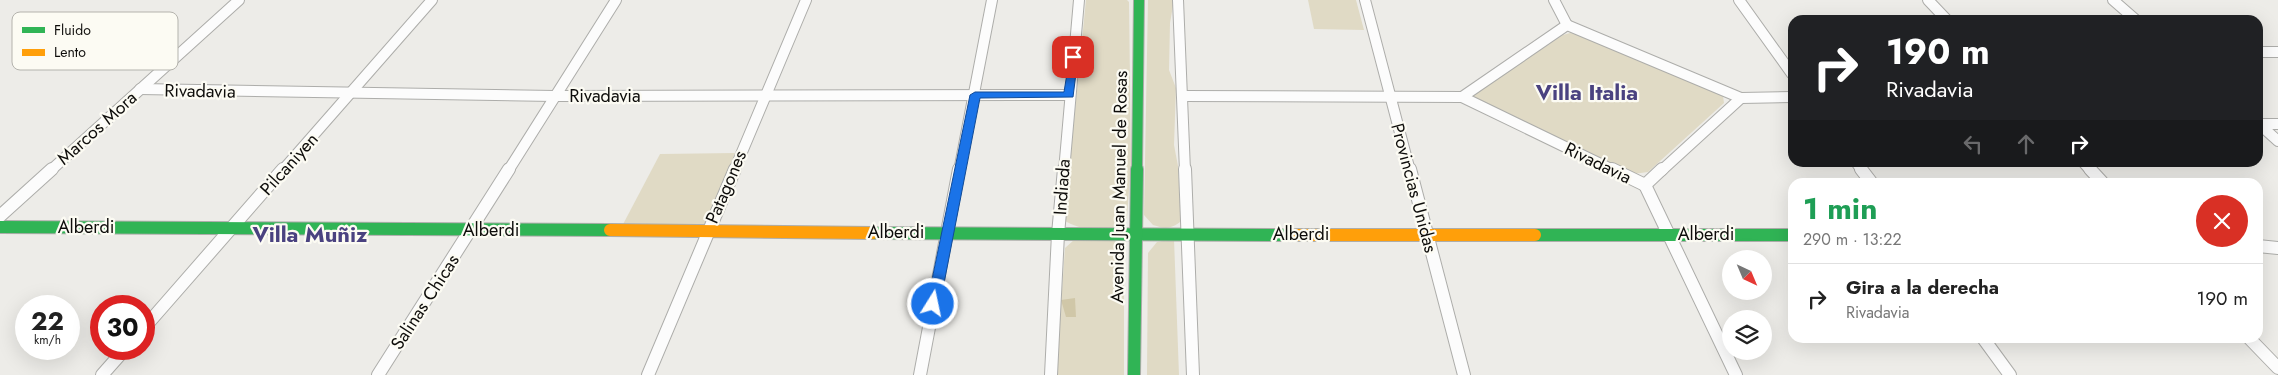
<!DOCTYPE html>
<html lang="es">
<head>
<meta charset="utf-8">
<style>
  :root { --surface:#fff; --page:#f2f2f2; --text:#222; --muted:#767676; --line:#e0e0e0 }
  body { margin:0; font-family:Jost,sans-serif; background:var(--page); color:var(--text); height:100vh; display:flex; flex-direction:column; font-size:19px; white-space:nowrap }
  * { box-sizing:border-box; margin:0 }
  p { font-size:16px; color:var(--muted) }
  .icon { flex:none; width:28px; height:28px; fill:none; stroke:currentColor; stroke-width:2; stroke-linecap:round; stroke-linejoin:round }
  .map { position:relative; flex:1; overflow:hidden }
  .drawer { position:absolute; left:1788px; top:178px; width:475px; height:165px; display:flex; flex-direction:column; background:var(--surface); border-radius:15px; box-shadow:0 5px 20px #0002 }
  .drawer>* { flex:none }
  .hud { position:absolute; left:1788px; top:15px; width:475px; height:152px; border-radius:15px; box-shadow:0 5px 20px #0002; background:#202124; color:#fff; overflow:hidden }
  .needle { width:32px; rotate:136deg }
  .fabs { position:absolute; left:1722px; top:250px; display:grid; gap:10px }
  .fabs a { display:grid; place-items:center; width:50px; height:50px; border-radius:50%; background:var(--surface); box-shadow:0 5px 20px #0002; font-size:25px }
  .speed { position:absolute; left:15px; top:295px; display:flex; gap:10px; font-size:25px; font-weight:700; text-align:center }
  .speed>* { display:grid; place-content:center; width:65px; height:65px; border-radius:50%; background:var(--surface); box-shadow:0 5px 20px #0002; line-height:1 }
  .speed small { font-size:12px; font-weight:400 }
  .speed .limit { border:8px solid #d22; background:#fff; color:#111 }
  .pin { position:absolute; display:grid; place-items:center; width:42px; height:42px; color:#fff; margin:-21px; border-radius:10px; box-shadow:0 2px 8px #0006 }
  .me { position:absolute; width:55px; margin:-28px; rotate:10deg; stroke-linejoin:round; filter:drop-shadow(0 0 4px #0008) }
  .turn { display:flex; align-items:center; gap:18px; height:105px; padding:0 15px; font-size:22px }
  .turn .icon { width:65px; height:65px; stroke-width:2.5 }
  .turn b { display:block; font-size:35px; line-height:42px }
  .lanes { display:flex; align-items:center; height:48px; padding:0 15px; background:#0003; justify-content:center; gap:25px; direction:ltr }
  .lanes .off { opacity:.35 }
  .round { display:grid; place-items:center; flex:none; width:52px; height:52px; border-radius:26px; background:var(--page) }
  .summary { display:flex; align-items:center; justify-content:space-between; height:85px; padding:0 15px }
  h1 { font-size:30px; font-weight:700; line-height:38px; color:#1e9e55 }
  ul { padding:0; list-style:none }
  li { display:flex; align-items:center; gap:15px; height:70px; padding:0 15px; border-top:1px solid var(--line) }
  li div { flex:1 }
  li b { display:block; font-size:19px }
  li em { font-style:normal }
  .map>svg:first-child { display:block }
  .green { fill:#e0dac5 }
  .forest { fill:#d0c7a8 }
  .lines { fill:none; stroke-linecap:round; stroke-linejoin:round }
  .street-far1-casing { stroke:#adadaa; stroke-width:12 }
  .street-casing { stroke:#adadaa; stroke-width:14 }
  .fast-far1-casing { stroke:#adadaa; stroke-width:12 }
  .fast-casing { stroke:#adadaa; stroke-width:14 }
  .slow-casing { stroke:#adadaa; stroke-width:14 }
  .street-far1 { stroke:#fcfcfc; stroke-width:10 }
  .street { stroke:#fcfcfc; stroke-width:12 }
  .fast-far1 { stroke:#30b455; stroke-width:10 }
  .fast { stroke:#30b455; stroke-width:12 }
  .slow { stroke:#ff9f0a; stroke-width:12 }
  .route { fill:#1a73e8; stroke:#114b97 }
  .labels { text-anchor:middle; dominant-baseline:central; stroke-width:4.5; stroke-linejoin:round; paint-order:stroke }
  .street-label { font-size:18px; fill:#0d0c0a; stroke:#fcfbf3 }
  .district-label { font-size:22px; font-weight:bold; fill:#4a4280; stroke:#fcfbf3 }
  .key { fill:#fcfbf3; stroke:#b4b3ad; stroke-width:1 }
  .key-label { font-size:14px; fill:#0d0c0a }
</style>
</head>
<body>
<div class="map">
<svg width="2278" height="375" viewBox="0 0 2278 375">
  <rect width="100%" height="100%" fill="#edece8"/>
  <g class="green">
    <path d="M1086 0H1127L1129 2 1131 161 1127 218C1115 234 1078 231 1064 220Z"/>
    <path d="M1148 0H1174L1170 23 1169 70 1176 88 1174 145 1178 166 1181 221C1172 229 1165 229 1153 225L1144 215Z"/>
    <path d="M1308 0H1356L1364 30 1314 29Z"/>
    <path d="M1570 33 1578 34 1723 96 1724 103 1648 172 1633 174 1476 100 1473 96 1475 93 1563 35Z"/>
    <path d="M735 153 704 229 620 230 660 154Z"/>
    <path d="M1174 239 1179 375H1147L1148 253 1157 242Z"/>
    <path d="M1074 240H1113L1124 247V375H1056L1065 248Z"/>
  </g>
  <path class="forest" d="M1075 298 1076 317H1066L1061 300Z"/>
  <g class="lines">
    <defs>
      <g id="street-far1">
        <path d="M1178 0 1185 171"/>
        <path d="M1365 0 1410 171"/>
        <path d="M1554 0 1567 25"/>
        <path d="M1739 0 1792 74"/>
        <path d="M1928 0 1947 20"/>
        <path d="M2113 0 2136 20"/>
        <path d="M1567 25 1741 98 1792 97"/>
        <path d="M2258 52H2278"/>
        <path d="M140 89 554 96 1069 95"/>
        <path d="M1182 96 1462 97 1615 171"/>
        <path d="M1462 97 1567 25"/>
        <path d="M2258 123 2278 141"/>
        <path d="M2258 124H2278"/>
        <path d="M1856 162 1862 171"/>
        <path d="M2083 162 2091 171"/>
        <path d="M50 171 239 0"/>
        <path d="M282 171 432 0"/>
        <path d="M508 171 616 0"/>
        <path d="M734 171 806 0"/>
        <path d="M959 171 992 0"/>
        <path d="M1064 171 1079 0"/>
        <path d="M1661 171 1741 98"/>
      </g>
      <g id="street">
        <path d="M1185 169 1193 375"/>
        <path d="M1410 169 1464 375"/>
        <path d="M1612 169 1645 185"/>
        <path d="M1861 169 1871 182"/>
        <path d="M2090 169 2102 182"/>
        <path d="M1645 185 1736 375"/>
        <path d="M1645 185 1662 169"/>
        <path d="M0 216 52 169"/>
        <path d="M2258 246 2278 248"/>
        <path d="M144 328 283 169"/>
        <path d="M1983 338 2010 375"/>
        <path d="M2249 338 2278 368"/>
        <path d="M102 375 125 349"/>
        <path d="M378 375 509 169"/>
        <path d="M648 375 735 169"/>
        <path d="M920 375 959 169"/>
        <path d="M1051 375 1058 234 1064 169"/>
      </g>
      <path id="fast-far1" d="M1137 171 1139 0"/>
      <g id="fast">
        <path d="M0 227 610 230"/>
        <path d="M873 233 1291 235"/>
        <path d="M1535 235H1792"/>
        <path d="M1134 375 1137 169"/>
      </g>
      <g id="slow">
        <path d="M610 230 873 233"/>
        <path d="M1291 235H1535"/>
      </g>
    </defs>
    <use href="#street-far1" class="street-far1-casing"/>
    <use href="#street" class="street-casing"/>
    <use href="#fast-far1" class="fast-far1-casing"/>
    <use href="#fast" class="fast-casing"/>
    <use href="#slow" class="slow-casing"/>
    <use href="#street-far1" class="street-far1"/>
    <use href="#street" class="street"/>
    <use href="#fast-far1" class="fast-far1"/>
    <use href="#fast" class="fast"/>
    <use href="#slow" class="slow"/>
  </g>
  <path class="route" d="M1070 55 1078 57 1073 97 980 98 940 304 933 308 929 307 927 304 970 95 975 92H1064Z"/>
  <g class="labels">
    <g class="street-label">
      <text transform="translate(200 91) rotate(1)">Rivadavia</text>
      <text x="605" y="96">Rivadavia</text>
      <text transform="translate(97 128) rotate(-42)">Marcos Mora</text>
      <text transform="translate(1598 163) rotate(26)">Rivadavia</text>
      <text transform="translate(289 164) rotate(-48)">Pilcaniyen</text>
      <text transform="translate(726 187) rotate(-67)">Patagones</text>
      <text transform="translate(1062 187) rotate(-86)">Indiada</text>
      <text transform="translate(1119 187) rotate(-89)">Avenida Juan Manuel de Rosas</text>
      <text transform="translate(1414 188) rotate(75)">Provincias Unidas</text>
      <text x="86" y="227">Alberdi</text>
      <text x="491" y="230">Alberdi</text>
      <text x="896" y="232">Alberdi</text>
      <text x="1301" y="234">Alberdi</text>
      <text x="1706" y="234">Alberdi</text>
      <text transform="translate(425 302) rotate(-57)">Salinas Chicas</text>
    </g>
    <g class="district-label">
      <text x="1587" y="92">Villa Italia</text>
      <text x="310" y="234">Villa Muñiz</text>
    </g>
  </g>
  <rect x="12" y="12" width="166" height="58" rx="8" class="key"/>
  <rect x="22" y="27" width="23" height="6" fill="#30b455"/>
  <rect x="22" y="49" width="23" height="7" fill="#ff9f0a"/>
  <g class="key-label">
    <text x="54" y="35">Fluido</text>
    <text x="54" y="57">Lento</text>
  </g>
</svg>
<div class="fabs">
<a><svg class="needle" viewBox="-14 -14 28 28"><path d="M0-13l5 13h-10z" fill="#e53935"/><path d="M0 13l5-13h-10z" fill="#767676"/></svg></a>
<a><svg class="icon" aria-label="layers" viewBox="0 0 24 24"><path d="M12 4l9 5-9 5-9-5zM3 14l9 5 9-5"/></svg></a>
</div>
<div class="speed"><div>22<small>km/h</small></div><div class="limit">30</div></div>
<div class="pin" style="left:1073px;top:57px;background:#d93025"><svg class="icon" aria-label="arrive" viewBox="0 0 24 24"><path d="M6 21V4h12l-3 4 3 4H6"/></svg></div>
<svg class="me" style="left:933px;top:304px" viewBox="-20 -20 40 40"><circle r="17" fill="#1a73e8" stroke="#fff" stroke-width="3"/><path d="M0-11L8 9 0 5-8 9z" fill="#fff"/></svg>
<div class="hud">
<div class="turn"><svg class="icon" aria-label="right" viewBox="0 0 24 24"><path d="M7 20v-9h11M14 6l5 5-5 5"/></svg><div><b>190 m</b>Rivadavia</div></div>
<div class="lanes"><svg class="icon off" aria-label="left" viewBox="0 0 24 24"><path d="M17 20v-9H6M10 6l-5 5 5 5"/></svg><svg class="icon off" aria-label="ahead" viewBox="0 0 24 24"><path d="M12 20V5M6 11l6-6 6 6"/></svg><svg class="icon" aria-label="right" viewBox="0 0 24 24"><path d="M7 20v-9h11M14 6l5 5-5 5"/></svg></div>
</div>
<section class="drawer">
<div class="summary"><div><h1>1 min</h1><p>290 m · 13:22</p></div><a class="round" style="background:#d93025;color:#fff"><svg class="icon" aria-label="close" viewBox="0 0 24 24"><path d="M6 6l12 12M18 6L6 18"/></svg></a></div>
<ul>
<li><svg class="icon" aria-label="right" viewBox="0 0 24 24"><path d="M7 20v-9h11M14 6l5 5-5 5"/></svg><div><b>Gira a la derecha</b><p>Rivadavia</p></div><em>190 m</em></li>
</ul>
</section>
</div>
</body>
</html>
